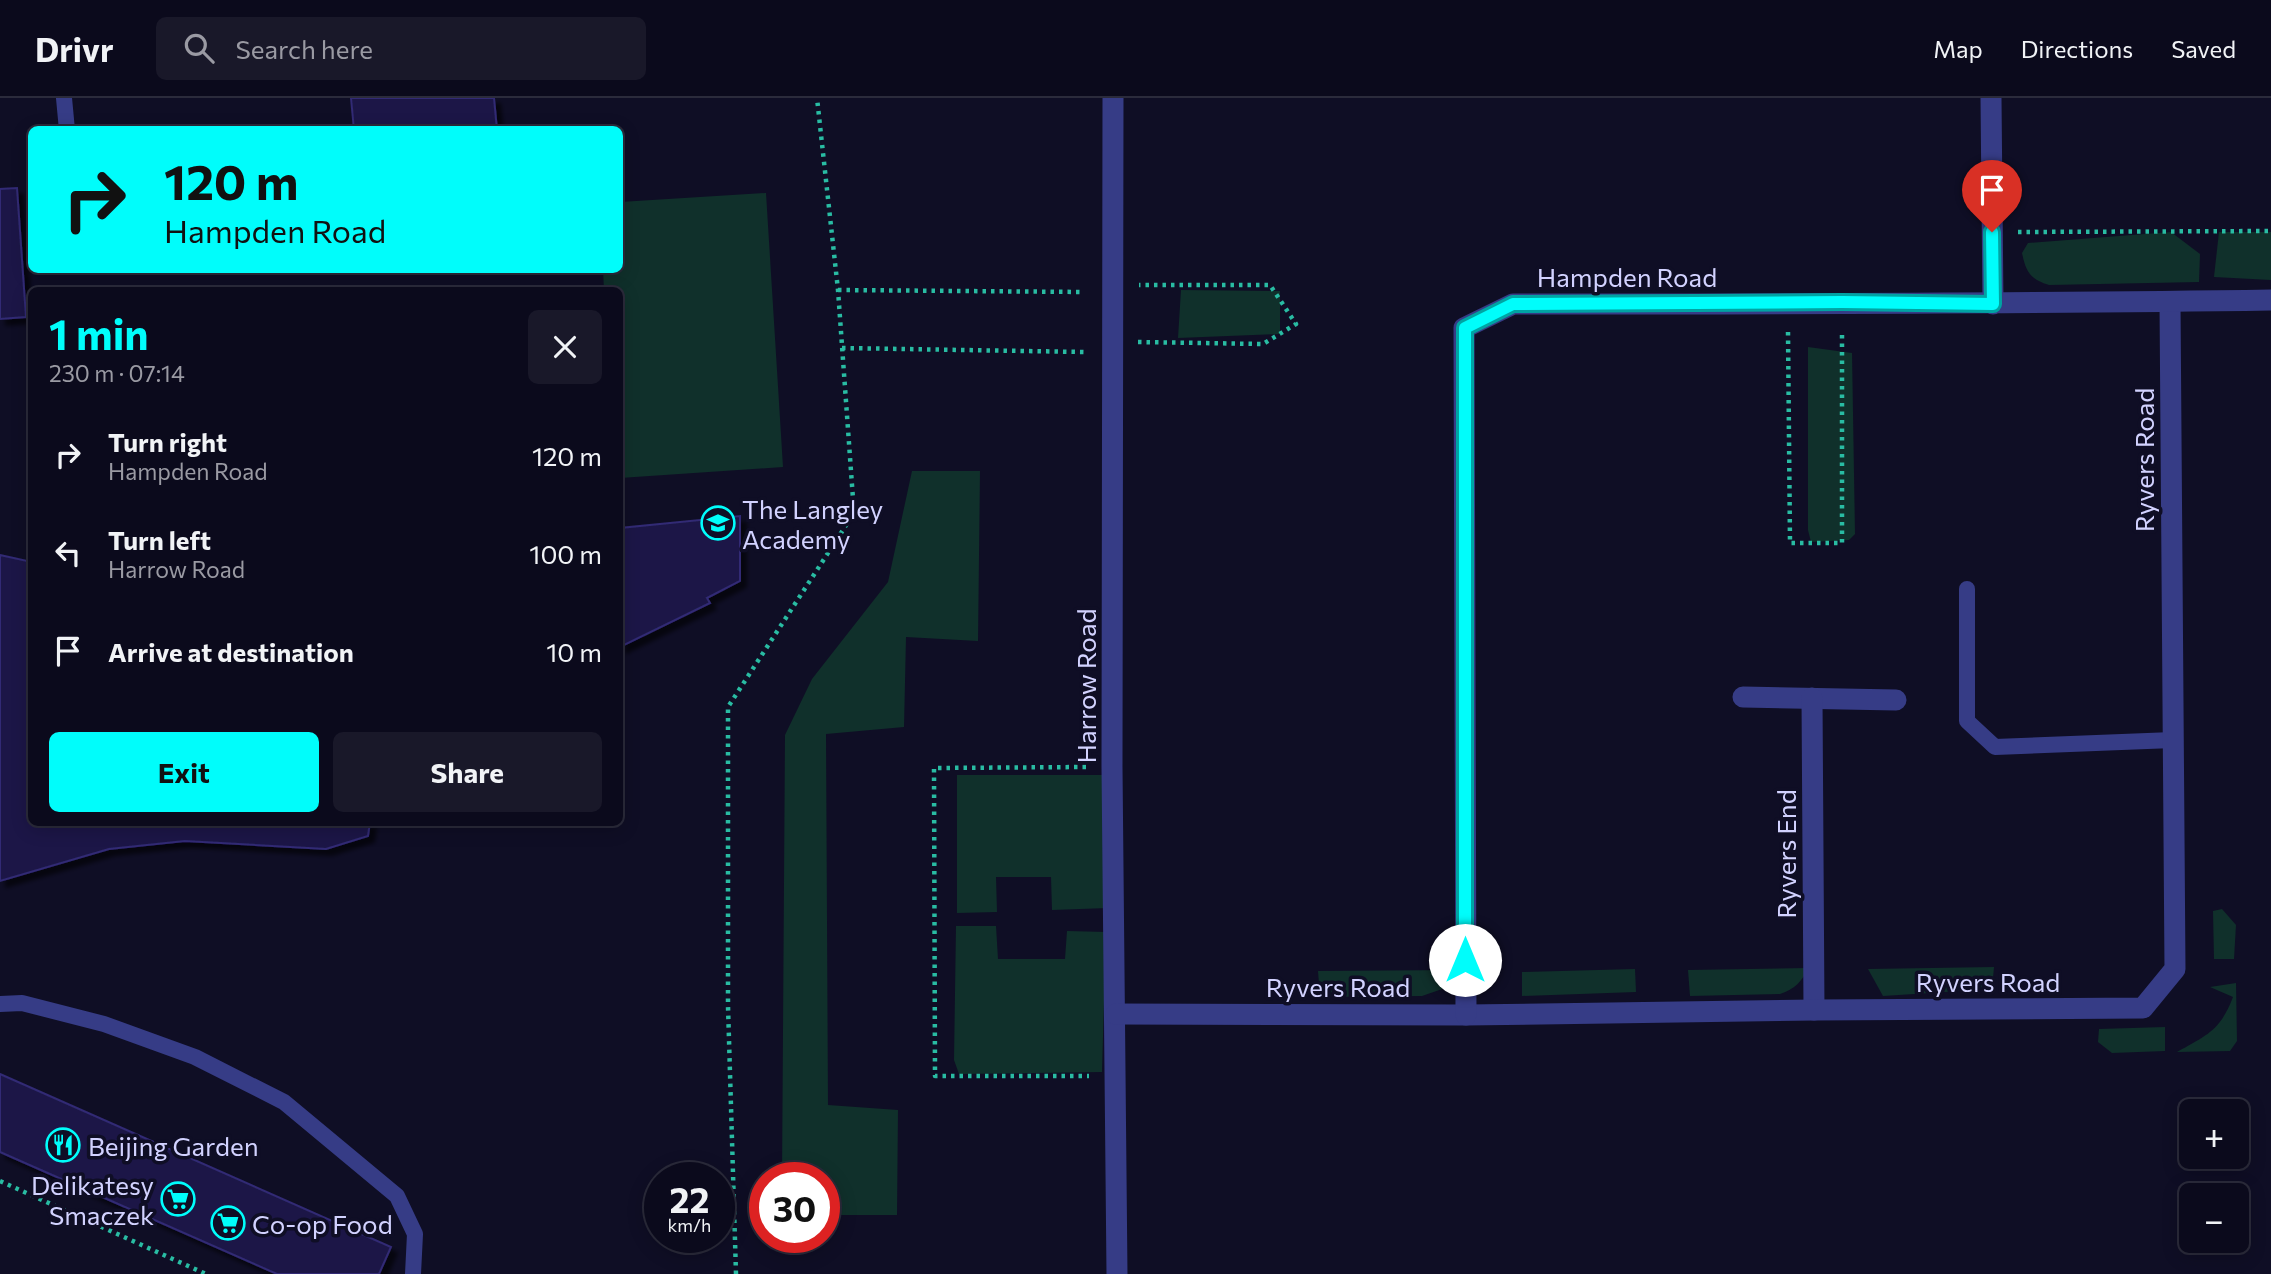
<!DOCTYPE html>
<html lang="en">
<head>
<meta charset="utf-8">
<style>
  :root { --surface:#0b0a1c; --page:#191829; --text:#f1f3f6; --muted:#9a9aa3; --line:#2b2b3b; --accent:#00fdfb }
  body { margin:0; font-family:Commissioner,sans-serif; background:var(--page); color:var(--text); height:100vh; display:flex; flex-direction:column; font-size:26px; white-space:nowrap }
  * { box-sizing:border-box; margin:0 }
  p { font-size:23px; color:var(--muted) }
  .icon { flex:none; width:38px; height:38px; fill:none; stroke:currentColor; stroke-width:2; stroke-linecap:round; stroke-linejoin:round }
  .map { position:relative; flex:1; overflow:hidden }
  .details { position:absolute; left:28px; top:189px; width:595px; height:539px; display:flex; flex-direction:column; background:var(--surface); border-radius:10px; box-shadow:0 4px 18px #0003,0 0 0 2px var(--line) }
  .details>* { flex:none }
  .guide { position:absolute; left:28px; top:28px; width:595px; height:147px; border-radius:10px; box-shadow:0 4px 18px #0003,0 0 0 2px var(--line); background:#00fdfb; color:#111; overflow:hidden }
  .buttons { position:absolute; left:2179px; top:1001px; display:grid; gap:14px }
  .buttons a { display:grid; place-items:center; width:70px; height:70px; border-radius:10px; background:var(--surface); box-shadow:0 4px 18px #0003,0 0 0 2px var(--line); font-size:35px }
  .speed { position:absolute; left:644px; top:1064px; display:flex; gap:14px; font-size:35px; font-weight:700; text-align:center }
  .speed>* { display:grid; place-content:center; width:91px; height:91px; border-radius:50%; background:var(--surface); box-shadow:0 4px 18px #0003,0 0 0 2px var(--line); line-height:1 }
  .speed small { font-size:18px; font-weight:400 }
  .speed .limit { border:10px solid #d22; background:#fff; color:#111 }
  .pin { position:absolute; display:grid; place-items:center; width:60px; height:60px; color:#fff; margin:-72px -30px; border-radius:50% 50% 50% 0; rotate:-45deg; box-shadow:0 0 7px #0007 }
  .pin .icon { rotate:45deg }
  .me { position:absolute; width:77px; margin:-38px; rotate:0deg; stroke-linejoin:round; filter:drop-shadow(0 0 5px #0008) }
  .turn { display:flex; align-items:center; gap:24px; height:147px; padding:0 21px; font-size:32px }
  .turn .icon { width:91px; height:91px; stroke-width:2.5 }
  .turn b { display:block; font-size:49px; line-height:60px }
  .round { display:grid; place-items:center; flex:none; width:74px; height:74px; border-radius:10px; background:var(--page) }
  .overview { display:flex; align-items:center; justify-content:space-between; height:119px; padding:0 21px }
  h1 { font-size:42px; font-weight:700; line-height:52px; color:var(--accent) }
  .action { display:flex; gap:14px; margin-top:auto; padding:14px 21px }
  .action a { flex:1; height:80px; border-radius:10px; background:var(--accent); color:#111; font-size:28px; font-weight:700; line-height:80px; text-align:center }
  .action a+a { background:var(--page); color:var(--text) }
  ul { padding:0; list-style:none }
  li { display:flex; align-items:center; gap:21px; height:98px; padding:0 21px }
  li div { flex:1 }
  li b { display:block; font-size:26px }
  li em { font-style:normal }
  header { display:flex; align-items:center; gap:42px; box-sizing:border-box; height:98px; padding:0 35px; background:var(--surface); border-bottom:2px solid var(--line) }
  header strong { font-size:33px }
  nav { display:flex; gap:38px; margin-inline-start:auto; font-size:24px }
  .search { width:490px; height:63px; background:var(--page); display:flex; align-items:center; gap:18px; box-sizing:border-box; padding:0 24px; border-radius:10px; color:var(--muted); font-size:26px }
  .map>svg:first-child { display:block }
  .green { fill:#10302b }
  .building { fill:#1d1947; stroke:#312a74; stroke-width:2; filter:url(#shadow) }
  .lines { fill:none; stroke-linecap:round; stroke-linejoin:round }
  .path { stroke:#29bca3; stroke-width:4.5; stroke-dasharray:3.5 5; stroke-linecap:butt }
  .lane { stroke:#363c86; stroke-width:16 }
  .street { stroke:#363c86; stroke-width:21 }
  .route-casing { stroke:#00a4a3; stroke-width:18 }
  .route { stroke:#00fdfb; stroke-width:12 }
  .labels { text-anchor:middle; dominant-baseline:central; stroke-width:7; stroke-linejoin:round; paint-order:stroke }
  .street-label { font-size:26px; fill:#d2d2ff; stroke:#0f0e25 }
  .poi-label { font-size:26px; fill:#d2d2ff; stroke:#0f0e25; text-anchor:start }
</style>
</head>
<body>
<header>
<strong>Drivr</strong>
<div class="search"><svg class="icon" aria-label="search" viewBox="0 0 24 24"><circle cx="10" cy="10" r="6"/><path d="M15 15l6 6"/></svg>Search here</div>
<nav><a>Map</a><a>Directions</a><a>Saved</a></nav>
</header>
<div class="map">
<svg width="2271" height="1176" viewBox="0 0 2271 1176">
  <defs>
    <filter id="shadow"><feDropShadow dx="6" dy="6" stdDeviation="2" flood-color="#0009"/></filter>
  </defs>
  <rect width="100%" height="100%" fill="#0f0e25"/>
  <g class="green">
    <path d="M766 95 783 369 620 380V192H604L603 172H620V104Z"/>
    <path d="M2171 134 2200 156 2199 184 2049 187C2030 181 2026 174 2022 155L2028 145Z"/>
    <path d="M2219 134H2271V182L2214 179Z"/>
    <path d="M1181 192 1280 193V236L1178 240Z"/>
    <path d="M1808 249 1852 255 1855 436 1849 442 1811 444 1808 432Z"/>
    <path d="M912 373H980L978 543 906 539 904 629 826 636 828 1007 898 1012 897 1117H824V1080H782L785 637 812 581 888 484Z"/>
    <path d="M957 677H1103L1108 810 1052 812 1051 779H996L997 814 957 815Z"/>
    <path d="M2222 811 2236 827 2234 861H2214L2213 813Z"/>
    <path d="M956 828H996L998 861H1065L1067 833 1106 834 1102 974 959 976 954 962Z"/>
    <path d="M1994 869 1992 891 1883 898 1868 871Z"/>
    <path d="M1809 870C1801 884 1795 891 1780 896L1690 898 1688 872Z"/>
    <path d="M1635 871 1636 894 1522 898V874Z"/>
    <path d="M1457 872 1448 889 1422 898 1320 899 1318 873Z"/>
    <path d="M2236 885 2237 943 2230 953 2177 954C2207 937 2220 933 2233 899L2210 889Z"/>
    <path d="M2165 929V953L2112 955 2098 944 2099 931Z"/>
  </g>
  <g class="building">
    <path d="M351 0H494L497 32H354Z"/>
    <path d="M17 90 26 219 0 221V91Z"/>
    <path d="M740 418V483L707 500 710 505 620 549V430Z"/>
    <path d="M0 457 32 464V724H370L368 738 326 751 185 743 109 751 0 783Z"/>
    <path d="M0 976 391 1149 379 1176H277L0 1054Z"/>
  </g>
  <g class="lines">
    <g class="path">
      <path d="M2018 134 2271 133"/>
      <path d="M838 192 1084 194"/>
      <path d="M1788 234 1790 445H1842V233"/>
      <path d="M1138 244 1263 246 1296 226 1270 187H1139"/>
      <path d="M842 250 1084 254"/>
      <path d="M1086 669 934 670 935 978H1089"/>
      <path d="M0 1083 206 1176"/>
      <path d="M736 1176 728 908V609L854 415 838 192 817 0"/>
    </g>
    <g class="lane">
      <path d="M64 0 67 32"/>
      <path d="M1967 491V623L1995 649 2173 642"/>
      <path d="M0 906 22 905 104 926 195 959 284 1004 397 1098 415 1136 413 1176"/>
    </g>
    <g class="street">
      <path d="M1113 0 1112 669 1117 1176"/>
      <path d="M1991 0 1993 206"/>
      <path d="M1743 599 1896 602"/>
      <path d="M1812 600 1814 912"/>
      <path d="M1116 916 1466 917 1814 912 2143 910 2175 871 2170 204"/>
      <path d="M1466 917 1464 230 1513 206C1766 206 2018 206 2271 202"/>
    </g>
  </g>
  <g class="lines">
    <defs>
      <path id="route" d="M1465 862V230L1513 206 1842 204 1993 206 1992 134"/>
    </defs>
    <use href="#route" class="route-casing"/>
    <use href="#route" class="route"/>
  </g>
  <defs>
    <symbol id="school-ring" viewBox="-11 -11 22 22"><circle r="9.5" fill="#0f0e25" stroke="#00fdfb" stroke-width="1.5"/><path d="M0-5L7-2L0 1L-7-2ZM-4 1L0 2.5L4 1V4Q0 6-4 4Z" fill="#00fdfb"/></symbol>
    <symbol id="restaurant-ring" viewBox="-11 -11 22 22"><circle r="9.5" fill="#0f0e25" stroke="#00fdfb" stroke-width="1.5"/><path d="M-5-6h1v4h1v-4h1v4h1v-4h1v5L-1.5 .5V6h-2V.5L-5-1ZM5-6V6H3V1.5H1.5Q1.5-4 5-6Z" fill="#00fdfb"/></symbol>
    <symbol id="supermarket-ring" viewBox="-11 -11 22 22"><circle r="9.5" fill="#0f0e25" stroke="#00fdfb" stroke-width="1.5"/><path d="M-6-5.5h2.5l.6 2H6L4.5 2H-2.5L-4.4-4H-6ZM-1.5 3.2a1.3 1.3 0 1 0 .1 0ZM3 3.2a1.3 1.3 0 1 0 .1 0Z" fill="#00fdfb"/></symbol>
  </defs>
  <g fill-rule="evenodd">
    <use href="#school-ring" x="699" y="406" width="38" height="38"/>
    <use href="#restaurant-ring" x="44" y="1028" width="38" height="38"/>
    <use href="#supermarket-ring" x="159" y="1082" width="38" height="38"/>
    <use href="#supermarket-ring" x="209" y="1106" width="38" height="38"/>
  </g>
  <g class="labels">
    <g class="street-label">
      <text x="1627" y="178">Hampden Road</text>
      <text transform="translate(2143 362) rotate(-90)">Ryvers Road</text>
      <text transform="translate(1085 588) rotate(-90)">Harrow Road</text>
      <text transform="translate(1785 756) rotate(-90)">Ryvers End</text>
      <text x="1988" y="883">Ryvers Road</text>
      <text x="1338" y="888">Ryvers Road</text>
    </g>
    <g class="poi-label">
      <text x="742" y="410">The Langley<tspan x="742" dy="30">Academy</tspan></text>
      <text x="88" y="1047">Beijing Garden</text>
      <text x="154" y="1086" text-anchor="end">Delikatesy<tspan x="154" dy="30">Smaczek</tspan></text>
      <text x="252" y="1125">Co-op Food</text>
    </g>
  </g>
</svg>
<div class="buttons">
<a>+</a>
<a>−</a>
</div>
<div class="speed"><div>22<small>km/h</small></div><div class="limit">30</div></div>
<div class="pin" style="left:1992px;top:134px;background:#d93025"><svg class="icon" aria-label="arrive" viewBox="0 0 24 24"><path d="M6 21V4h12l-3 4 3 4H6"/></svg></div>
<svg class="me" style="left:1465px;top:862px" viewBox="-20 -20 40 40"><circle r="19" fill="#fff"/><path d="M0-13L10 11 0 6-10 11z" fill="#00fdfb"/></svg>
<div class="guide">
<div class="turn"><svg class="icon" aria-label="right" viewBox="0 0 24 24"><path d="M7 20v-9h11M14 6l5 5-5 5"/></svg><div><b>120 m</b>Hampden Road</div></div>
</div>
<section class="details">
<div class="overview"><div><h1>1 min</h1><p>230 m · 07:14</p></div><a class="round"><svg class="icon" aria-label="close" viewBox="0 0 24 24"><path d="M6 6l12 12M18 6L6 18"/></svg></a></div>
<ul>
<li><svg class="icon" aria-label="right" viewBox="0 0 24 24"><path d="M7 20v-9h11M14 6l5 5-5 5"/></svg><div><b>Turn right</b><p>Hampden Road</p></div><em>120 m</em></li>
<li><svg class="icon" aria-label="left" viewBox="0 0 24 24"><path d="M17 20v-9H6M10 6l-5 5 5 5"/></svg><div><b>Turn left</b><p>Harrow Road</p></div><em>100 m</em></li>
<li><svg class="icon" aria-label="arrive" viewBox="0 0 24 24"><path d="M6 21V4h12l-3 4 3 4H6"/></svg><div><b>Arrive at destination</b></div><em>10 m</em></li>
</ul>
<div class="action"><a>Exit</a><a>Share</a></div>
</section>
</div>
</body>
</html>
